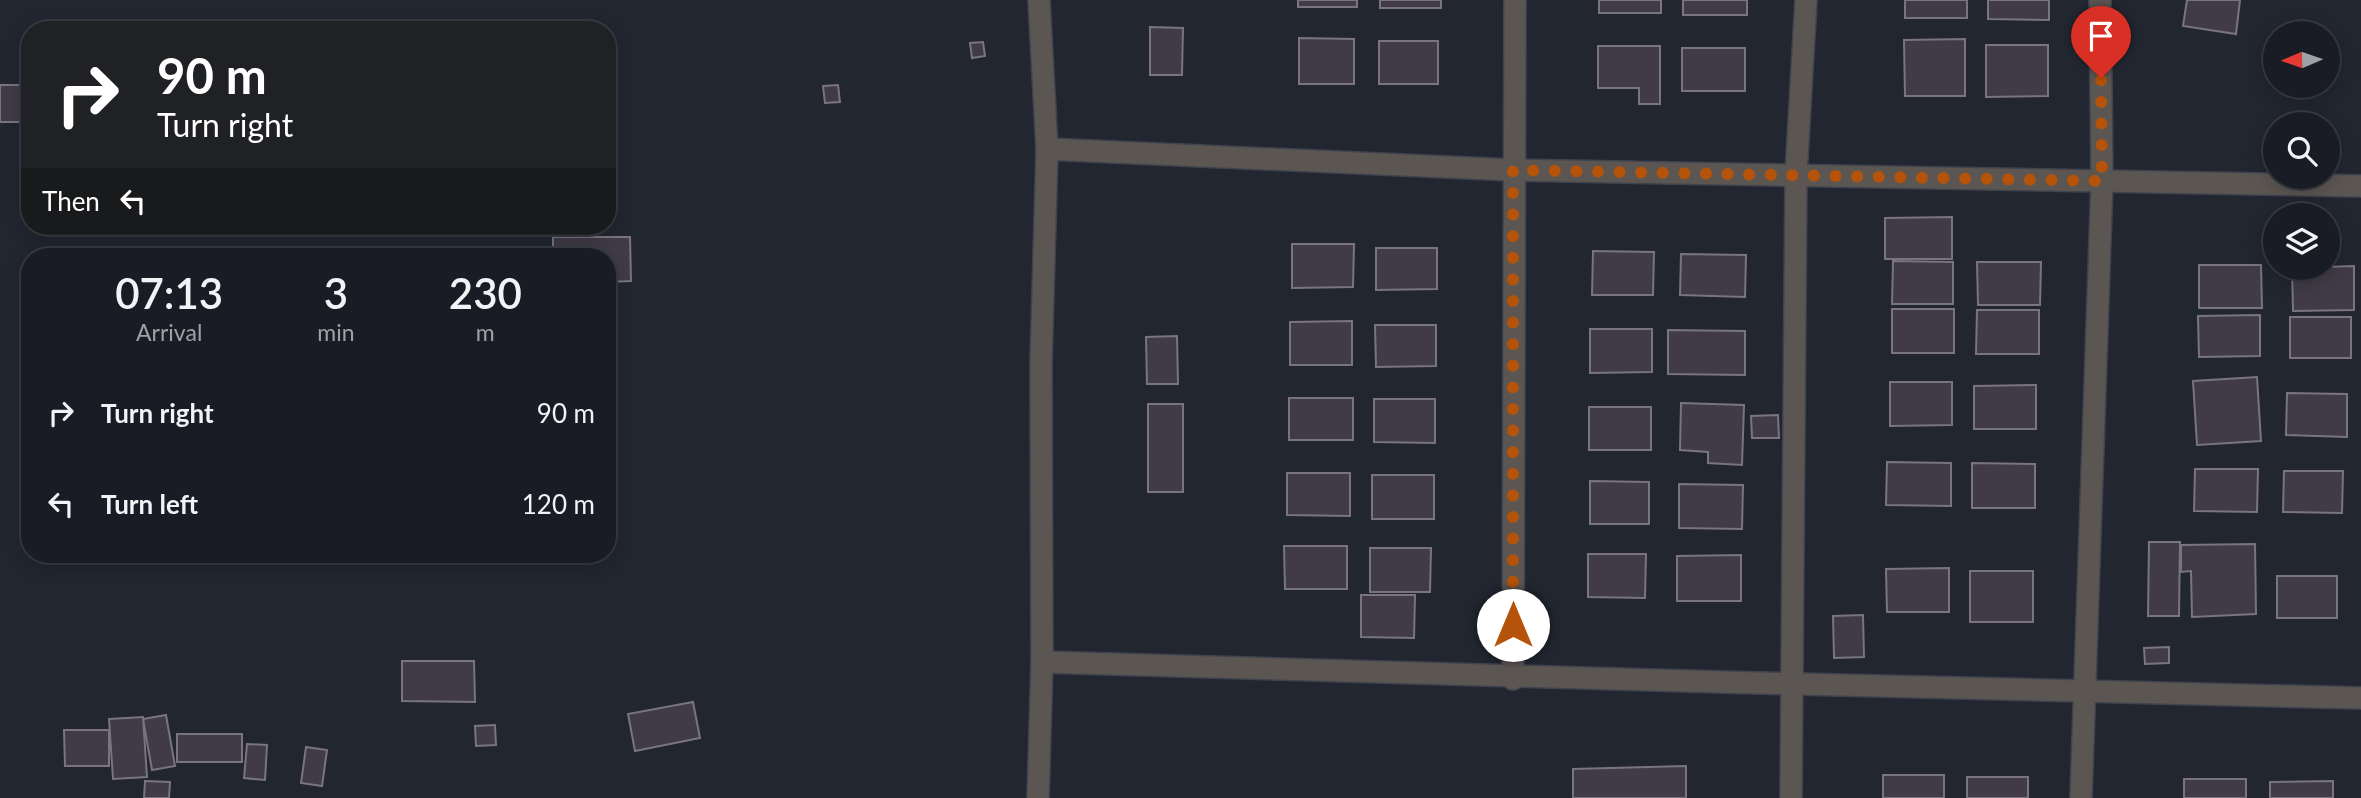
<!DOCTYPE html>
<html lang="en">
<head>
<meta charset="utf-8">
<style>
  :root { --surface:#191c24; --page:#22252c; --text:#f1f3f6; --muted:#9fa1a6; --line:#373a41 }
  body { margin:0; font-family:Lato,sans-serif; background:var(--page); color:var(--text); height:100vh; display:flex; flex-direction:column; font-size:26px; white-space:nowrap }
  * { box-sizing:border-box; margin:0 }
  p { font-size:23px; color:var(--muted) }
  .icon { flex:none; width:38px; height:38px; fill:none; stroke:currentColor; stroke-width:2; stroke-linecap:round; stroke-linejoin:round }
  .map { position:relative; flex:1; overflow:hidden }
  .drawer { position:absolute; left:21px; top:248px; width:595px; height:315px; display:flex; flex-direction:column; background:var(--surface); border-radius:28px; box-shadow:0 4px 18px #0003,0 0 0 2px var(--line) }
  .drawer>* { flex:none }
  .guide { position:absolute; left:21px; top:21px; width:595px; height:214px; border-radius:28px; box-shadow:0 4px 18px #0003,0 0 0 2px var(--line); background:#202124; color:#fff; overflow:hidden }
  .needle { width:46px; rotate:268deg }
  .fabs { position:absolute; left:2263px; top:21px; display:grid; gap:14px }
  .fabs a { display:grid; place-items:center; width:77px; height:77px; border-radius:50%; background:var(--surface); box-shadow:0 4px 18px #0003,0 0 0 2px var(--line); font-size:35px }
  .pin { position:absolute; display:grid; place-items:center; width:60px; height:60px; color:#fff; margin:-72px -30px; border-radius:50% 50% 50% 0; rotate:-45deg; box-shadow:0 0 7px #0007 }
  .pin .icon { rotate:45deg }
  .me { position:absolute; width:77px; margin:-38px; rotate:0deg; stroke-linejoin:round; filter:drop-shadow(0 0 5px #0008) }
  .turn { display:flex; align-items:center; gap:24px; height:147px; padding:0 21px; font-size:32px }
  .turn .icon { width:91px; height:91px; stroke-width:2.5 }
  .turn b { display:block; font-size:49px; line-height:60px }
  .then { display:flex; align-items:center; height:66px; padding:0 21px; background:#0003; gap:14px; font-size:26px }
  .eta { display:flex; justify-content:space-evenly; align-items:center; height:119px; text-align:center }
  .eta b { font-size:42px; font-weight:600; line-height:49px }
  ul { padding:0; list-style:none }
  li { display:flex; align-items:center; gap:21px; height:91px; padding:0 21px }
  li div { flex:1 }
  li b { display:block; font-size:26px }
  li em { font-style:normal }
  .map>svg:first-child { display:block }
  .building { fill:#403b46; stroke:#797480; stroke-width:2 }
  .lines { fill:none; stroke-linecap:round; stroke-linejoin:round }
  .street-casing { stroke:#3f434d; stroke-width:24 }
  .street { stroke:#5c5653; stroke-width:21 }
  .route { stroke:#b45309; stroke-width:12; stroke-dasharray:0 21.6 }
</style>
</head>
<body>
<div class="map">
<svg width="2361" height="798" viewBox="0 0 2361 798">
  <rect width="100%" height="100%" fill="#212630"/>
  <g class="building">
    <rect x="1298" y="0" width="59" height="7"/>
    <rect x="1380" y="0" width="61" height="8"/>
    <rect x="1599" y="0" width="62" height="13"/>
    <rect x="1683" y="0" width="64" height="15"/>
    <rect x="1905" y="0" width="62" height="18"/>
    <path d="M1988 0H2049V20L1988 19Z"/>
    <path d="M2187 0H2240L2236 34 2183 26Z"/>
    <path d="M1150 27 1183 28 1182 75H1150Z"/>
    <path d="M1299 38 1354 39V84H1299Z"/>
    <path d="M1965 39V96H1905L1904 40Z"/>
    <rect x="1379" y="41" width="59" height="43"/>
    <path d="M983 42 985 56 972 58 970 43Z"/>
    <path d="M1986 45H2048V96L1986 97Z"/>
    <path d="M1598 46H1660V104H1639V88H1598Z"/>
    <rect x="1682" y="48" width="63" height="43"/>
    <rect x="0" y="85" width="20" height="37"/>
    <path d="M838 85 840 102 825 103 823 86Z"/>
    <path d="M1952 217V259H1885V218Z"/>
    <path d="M553 237H630L631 281 607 282V257H553Z"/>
    <path d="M1292 244H1354L1353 287 1292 288Z"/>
    <path d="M1376 248H1437V289L1376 290Z"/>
    <path d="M1593 251 1654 252 1653 295H1592Z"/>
    <path d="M1681 254 1746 255 1745 297 1680 295Z"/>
    <path d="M1893 261 1953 262V304H1892Z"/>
    <path d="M1977 262H2041L2040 305H1978Z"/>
    <path d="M2199 265H2261L2262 308H2199Z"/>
    <path d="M2354 266V310L2293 311 2292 268Z"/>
    <rect x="1892" y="309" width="62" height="44"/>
    <path d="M1977 310H2039V354H1976Z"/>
    <path d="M2260 315V356L2199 357 2198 316Z"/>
    <rect x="2290" y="317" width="61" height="41"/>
    <path d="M1352 321V365H1290V322Z"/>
    <path d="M1375 325H1436V366L1376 367Z"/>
    <path d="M1590 329H1652V372L1590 373Z"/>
    <path d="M1668 330 1745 331V375L1668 374Z"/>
    <path d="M1177 336 1178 384H1147L1146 337Z"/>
    <path d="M2257 377 2261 441 2197 445 2193 381Z"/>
    <path d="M1890 382H1952V425L1890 426Z"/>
    <path d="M2036 385V429H1974V386Z"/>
    <path d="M2287 393 2347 394V437L2286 435Z"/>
    <rect x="1289" y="398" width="64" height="42"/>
    <path d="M1374 399H1435V443L1374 442Z"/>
    <path d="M1681 403 1744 405 1742 465 1708 463V452L1680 450Z"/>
    <rect x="1148" y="404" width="35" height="88"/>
    <rect x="1589" y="407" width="62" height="43"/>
    <path d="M1778 415 1779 438H1752L1751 416Z"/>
    <path d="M1887 462 1951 463V506L1886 505Z"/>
    <path d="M1972 463 2035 464V508H1972Z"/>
    <path d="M2195 469H2258L2257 512 2194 511Z"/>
    <path d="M2284 471H2343L2342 513 2283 512Z"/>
    <path d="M1287 473H1350V516L1287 515Z"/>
    <rect x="1372" y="475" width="62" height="44"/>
    <path d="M1590 481 1649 482V524H1590Z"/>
    <path d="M1679 484 1743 485 1742 529 1679 528Z"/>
    <path d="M2149 542H2180L2179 616H2148Z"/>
    <path d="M2255 544 2256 614 2192 617 2191 571 2181 572V545Z"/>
    <path d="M1284 546H1347V589H1285Z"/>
    <path d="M1370 548H1431L1430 592H1370Z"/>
    <path d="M1588 554H1646L1645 598 1588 597Z"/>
    <path d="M1741 555V601H1677V556Z"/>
    <path d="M1949 568V612H1887L1886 569Z"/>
    <rect x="1970" y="571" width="63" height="51"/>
    <rect x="2277" y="576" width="60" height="42"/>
    <path d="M1361 595H1415L1414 638 1361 637Z"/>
    <path d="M1863 615 1864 657 1834 658 1833 616Z"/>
    <path d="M2169 647V663L2145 664 2144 648Z"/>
    <path d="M402 661H474L475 702 402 701Z"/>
    <path d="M693 702 700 738 635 751 628 714Z"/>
    <path d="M166 715 175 766 152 770 143 719Z"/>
    <path d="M143 717 147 777 113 779 109 719Z"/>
    <path d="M495 725 496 745 476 746 475 726Z"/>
    <path d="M64 730H109V766H65Z"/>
    <rect x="177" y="734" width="65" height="28"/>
    <path d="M247 744 267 745 265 780 244 778Z"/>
    <path d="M306 747 327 750 322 786 301 783Z"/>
    <path d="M1686 766V798H1573V769Z"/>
    <rect x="1883" y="775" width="61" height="23"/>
    <rect x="1967" y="777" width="61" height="21"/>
    <rect x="2184" y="779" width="62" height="19"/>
    <path d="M145 781 170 782 169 798H144Z"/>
    <path d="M2333 781V798H2270V782Z"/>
  </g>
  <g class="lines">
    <defs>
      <g id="street">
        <path d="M1047 149 1513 170 2361 186"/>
        <path d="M1042 662C1482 678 1921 686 2361 698"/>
        <path d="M1513 679 1515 0"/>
        <path d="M1038 798 1042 662 1041 364 1047 149 1039 0"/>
        <path d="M1791 798 1796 175 1806 0"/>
        <path d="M2081 798 2102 181 2100 0"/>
      </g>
    </defs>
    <use href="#street" class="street-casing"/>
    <use href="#street" class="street"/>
  </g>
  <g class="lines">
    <path class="route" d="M1513 625V170L2102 181 2101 78"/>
  </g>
</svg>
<div class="fabs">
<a><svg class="needle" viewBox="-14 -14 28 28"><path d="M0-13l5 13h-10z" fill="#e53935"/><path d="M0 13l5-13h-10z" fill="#9fa1a6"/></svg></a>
<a><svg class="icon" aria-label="search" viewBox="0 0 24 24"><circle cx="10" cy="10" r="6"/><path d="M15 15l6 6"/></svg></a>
<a><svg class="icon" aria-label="layers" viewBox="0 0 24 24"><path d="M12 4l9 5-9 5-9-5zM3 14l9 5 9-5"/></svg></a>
</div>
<div class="pin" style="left:2101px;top:78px;background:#d93025"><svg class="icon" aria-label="arrive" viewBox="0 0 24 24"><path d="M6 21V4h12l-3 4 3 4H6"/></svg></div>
<svg class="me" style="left:1513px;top:625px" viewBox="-20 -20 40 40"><circle r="19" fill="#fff"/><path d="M0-13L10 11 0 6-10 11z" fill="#b45309"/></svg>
<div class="guide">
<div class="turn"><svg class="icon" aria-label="right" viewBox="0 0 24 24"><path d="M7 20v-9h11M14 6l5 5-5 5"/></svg><div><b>90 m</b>Turn right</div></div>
<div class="then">Then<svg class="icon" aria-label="left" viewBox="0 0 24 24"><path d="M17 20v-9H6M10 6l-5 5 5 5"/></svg></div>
</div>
<section class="drawer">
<div class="eta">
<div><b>07:13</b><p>Arrival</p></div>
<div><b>3</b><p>min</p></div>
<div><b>230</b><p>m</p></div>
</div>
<ul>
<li><svg class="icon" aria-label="right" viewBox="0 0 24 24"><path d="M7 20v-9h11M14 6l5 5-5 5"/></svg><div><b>Turn right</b></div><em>90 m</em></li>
<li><svg class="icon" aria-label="left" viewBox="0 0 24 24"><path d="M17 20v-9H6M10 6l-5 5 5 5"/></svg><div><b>Turn left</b></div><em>120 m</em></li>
</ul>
</section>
</div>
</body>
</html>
